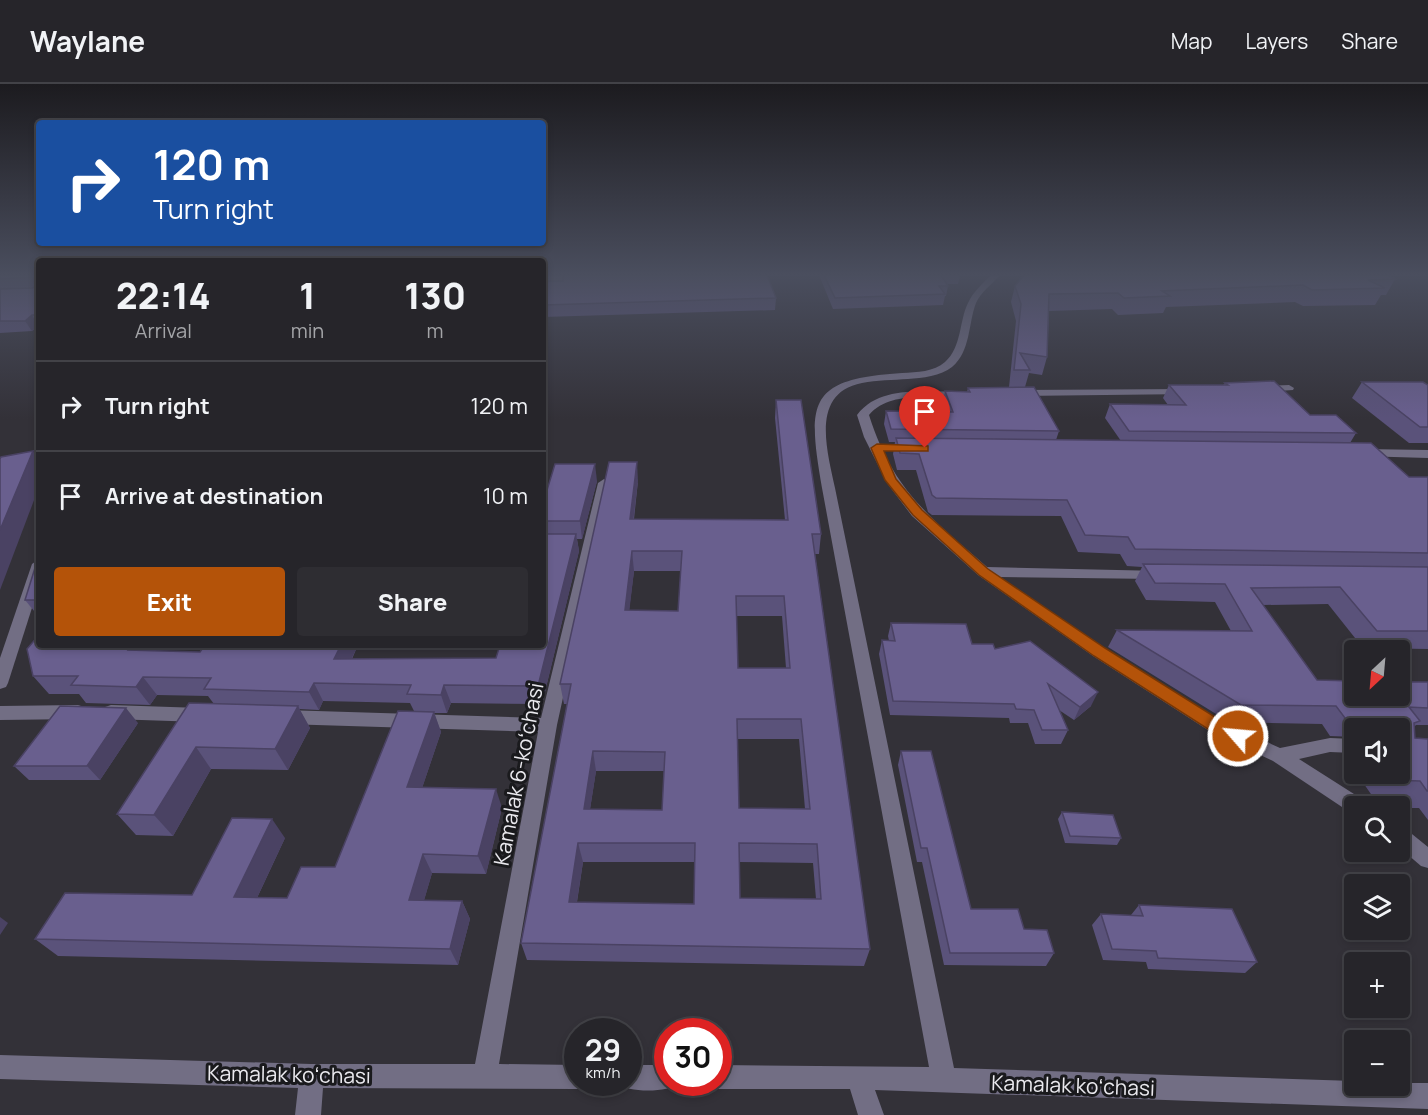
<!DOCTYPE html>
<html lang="en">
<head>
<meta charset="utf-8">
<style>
  :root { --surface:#26252a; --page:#2e2d32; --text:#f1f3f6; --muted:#a4a5a8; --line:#424247; --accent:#b45309 }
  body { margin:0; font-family:Manrope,sans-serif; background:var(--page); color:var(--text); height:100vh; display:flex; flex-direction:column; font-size:22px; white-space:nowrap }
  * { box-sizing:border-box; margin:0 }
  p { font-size:20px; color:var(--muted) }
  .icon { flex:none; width:33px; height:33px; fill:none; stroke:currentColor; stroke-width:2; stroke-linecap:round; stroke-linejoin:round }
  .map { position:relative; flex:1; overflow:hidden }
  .sheet { position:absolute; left:36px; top:174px; width:510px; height:390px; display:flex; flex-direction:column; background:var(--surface); border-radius:6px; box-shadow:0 3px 9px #0003,0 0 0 2px var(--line) }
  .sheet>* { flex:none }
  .hud { position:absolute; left:36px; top:36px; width:510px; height:126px; border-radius:6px; box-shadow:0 3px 9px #0003,0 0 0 2px var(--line); background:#1a4fa0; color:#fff; overflow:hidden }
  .needle { width:39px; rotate:206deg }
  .buttons { position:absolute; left:1344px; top:556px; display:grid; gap:12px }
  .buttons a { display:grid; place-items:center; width:66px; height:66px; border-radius:6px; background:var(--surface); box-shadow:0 3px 9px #0003,0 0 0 2px var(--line); font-size:30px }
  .speed { position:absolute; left:564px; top:934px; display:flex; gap:12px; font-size:30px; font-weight:700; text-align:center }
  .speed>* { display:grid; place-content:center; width:78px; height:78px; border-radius:50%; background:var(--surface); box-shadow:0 3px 9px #0003,0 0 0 2px var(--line); line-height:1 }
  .speed small { font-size:15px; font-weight:400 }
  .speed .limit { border:9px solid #d22; background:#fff; color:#111 }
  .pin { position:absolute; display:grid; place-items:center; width:51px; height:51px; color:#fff; margin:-62px -26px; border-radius:50% 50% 50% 0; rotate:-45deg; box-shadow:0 0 6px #0007 }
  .pin .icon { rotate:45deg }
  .me { position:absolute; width:66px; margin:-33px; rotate:297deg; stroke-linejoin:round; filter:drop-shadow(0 0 4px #0008) }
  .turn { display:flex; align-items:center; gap:21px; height:126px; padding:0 18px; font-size:27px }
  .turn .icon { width:78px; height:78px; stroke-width:2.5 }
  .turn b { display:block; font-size:42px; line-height:51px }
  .eta { display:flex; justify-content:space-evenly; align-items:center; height:102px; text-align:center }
  .eta b { font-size:36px; font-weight:800; line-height:42px }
  .button { display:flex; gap:12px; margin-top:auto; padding:12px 18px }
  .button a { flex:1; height:69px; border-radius:6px; background:var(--accent); color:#fff; font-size:24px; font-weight:800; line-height:69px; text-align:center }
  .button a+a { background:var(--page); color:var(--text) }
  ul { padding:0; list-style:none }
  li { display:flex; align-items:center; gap:18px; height:90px; padding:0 18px; border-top:2px solid var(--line) }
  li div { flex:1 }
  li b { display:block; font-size:22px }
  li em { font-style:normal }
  header { display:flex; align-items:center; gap:36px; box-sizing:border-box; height:84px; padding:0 30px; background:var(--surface); border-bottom:2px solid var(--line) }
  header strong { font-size:28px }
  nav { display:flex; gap:33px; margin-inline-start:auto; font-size:21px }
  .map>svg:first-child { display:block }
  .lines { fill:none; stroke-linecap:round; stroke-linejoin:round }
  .minor { fill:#726e84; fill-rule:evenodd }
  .wall { fill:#5a527a; fill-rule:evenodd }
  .shaded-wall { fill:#4a4263 }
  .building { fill:#695f8e; stroke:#4a4263; stroke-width:1.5; fill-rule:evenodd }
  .route { fill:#b45309; stroke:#753606; stroke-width:1.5 }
  .labels { text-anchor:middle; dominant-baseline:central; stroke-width:6; stroke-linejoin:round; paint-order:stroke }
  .near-street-label { font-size:21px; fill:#eae9ee; stroke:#1a1a1d }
</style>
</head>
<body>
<header>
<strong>Waylane</strong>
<nav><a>Map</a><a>Layers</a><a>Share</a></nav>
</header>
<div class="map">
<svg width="1428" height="1031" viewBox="0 0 1428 1031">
  <rect width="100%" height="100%" fill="#333138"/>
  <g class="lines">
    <g class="minor">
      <path d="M587 191V195L584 196 543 198V192Z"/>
      <path d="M991 191H1000C992 200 981 208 976 219 968 240 971 267 952 283 941 292 922 294 908 295 893 296 877 296 862 299 810 309 827 366 835 404L954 984 1354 997V1002H1400V999H1428V1025L875 1006 884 1031H858L850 1005H718L709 1002 708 999H718V981L929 983 822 404C807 317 808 295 902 289 917 288 934 288 945 278 962 263 959 237 968 219 973 208 983 199 991 191Z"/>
      <path d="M1289 301 1294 304 1293 306 1262 308 1257 305 1262 302Z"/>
      <path d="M1187 305 1192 308 1191 310 1019 312 1014 309 1019 306Z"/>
      <path d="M925 307 965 308 970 311 965 314C933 316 892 305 869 331 893 407 930 433 987 483L1162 487 1164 490 1157 495 1000 493 1105 564 1223 638 1280 664 1330 654 1354 655V669L1330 668 1299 675 1365 717 1368 723H1354V730L1351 729 1273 677 1211 648 1093 572 978 491 912 432 887 399 864 353 857 331C874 309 899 308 925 307Z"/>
      <path d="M1363 365 1428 366V374L1359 372 1357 369Z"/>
      <path d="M604 395 610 399 557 641 499 980 578 981V999H588L587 1002 578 1005 323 1004 321 1031H295L298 1004 0 995V971L311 980H475L538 648 284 640 278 638 275 633 278 628 284 626 541 634 598 399Z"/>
      <path d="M39 475V502L8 599 6 603 0 605V574L32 480Z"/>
      <path d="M78 621 84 623 87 628 84 633 78 635 0 636V622Z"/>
      <path d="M111 621 201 624 207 626 210 631 207 636 201 638 111 635 105 633 102 628 105 623Z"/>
      <path d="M1400 743 1407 746 1428 763V784L1421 782 1400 764Z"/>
      <path d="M628 981H668V999H678C670 1009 626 1009 618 999H628Z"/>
    </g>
  </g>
  <g class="wall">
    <path d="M0 191H39V242L32 247 0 249Z"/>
    <path d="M819 191H960L958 200H947L948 202 946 212H945L943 221 833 225Z"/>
    <path d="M1395 195 1386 211H1381L1375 221 1303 222 1295 218 1166 223 1163 229 1118 231 1112 225 1049 227 1047 273 1042 291 1029 289 1025 303 1059 347 1056 356 1121 357 1105 334 1110 320 1168 321 1163 314 1169 301H1223L1225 299 1310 331 1356 349 1350 359 1409 393H1428V565L1363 564 1328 520 1263 521 1317 596 1428 598V641H1416L1415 642V654L1428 655V736L1419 724H1409L1402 713H1373L1357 690H1400V645H1354V653L1330 652 1322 640 1229 638 1108 563 1117 546 1231 547 1215 518 1146 516 1135 497 1142 483 1127 482 1120 470 1078 468 1061 432 932 431 928 428 916 386H897L893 370 895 358H889L884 340 886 327 946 328 942 319 945 307 967 308 968 304 1009 303 1016 237 1011 218 1015 202Z"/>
    <path d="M543 197 776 214 775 226 543 233Z"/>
    <path d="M1362 298 1428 301V359H1409L1352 314Z"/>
    <path d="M776 316 821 450 819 470H815L870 865 864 882 527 876 521 859 567 620H564L560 600 638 397 634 435 785 436 775 334ZM634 487H681L678 527 629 526ZM736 532H782L786 584H738ZM737 655H799L805 725 739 724ZM596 687H664L662 726 590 725ZM583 778H694V820L577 818ZM739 778 813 779 816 815 740 814Z"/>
    <path d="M597 397 582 455H577L579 467 542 620 451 619 447 629H434L441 648 422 704 502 724 486 790 432 789 424 816 462 817 470 835 458 881 58 872 35 855 192 811 285 754 257 814H287L335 783 414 627 410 619 323 617 319 626 299 625 310 644 288 686 211 685 173 752 136 751 117 730 214 620 208 612 157 611 150 621 86 619 79 610H49L33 592 158 561 153 567 200 568 205 561H358L352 575 496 574 543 561V419Z"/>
    <path d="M39 471V533L25 516Z"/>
    <path d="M891 539 972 560 995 565 1091 622 1074 636 1059 626 1068 646 1061 660H1035L1028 639H1010L1009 634 890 631 879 570 882 556 889 557 888 552Z"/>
    <path d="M138 639 100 696H29L14 682Z"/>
    <path d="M1354 659V687L1343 671Z"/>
    <path d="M901 667 971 825 1024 845 1054 869 1046 882 944 881 922 778H917L898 681Z"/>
    <path d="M1062 728 1121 754 1117 761 1065 759 1058 735Z"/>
    <path d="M1139 821 1257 878 1245 889 1148 885 1146 878 1103 876 1092 841 1101 830 1131 831Z"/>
  </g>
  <g class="shaded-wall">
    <path d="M32 231 38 242 32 247 25 237Z"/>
    <path d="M33 367 39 376V403L0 506V446Z"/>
    <path d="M637 378 638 397 631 455 630 435Z"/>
    <path d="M595 380 597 397 582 455 580 437Z"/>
    <path d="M576 450 579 467 542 620 538 602Z"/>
    <path d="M632 467 634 487 627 547 625 526Z"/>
    <path d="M131 561H158L141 584 128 566Z"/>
    <path d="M341 561H358L343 593 334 575Z"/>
    <path d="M143 593 157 611 150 621 136 603Z"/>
    <path d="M314 599 323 617 319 626 309 608Z"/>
    <path d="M444 601 451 619 447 629 441 611Z"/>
    <path d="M1098 608 1091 622 1074 636 1080 623Z"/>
    <path d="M298 622 310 644 288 686 275 665Z"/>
    <path d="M126 624 138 639 100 696 87 682Z"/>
    <path d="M434 628 441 648 416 722 407 703Z"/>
    <path d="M196 663 211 685 173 752 154 731Z"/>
    <path d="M593 667 596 687 587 745 584 725Z"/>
    <path d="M496 705 502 724 486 790 478 772Z"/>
    <path d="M272 735 285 754 249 831 234 813Z"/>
    <path d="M578 759 583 778 574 836 569 818Z"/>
    <path d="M423 770 432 789 419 834 409 816Z"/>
    <path d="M462 817 470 835 458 881 450 865Z"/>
    <path d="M0 833 8 839 0 851Z"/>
  </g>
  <g class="building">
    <path d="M0 191H39V231H32L25 237H0V205L33 204 35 202 33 193 0 195Z"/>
    <path d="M563 191H767L776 214 543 221V197H563Z"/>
    <path d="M824 191H941L948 202H939L945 210 835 214Z"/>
    <path d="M1024 191H1388L1395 195 1368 196 1385 204 1312 206 1303 201 1162 207 1170 212 1124 214 1118 209 1049 210 1047 273 1020 269 1030 286H1014L1021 220 1015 202Z"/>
    <path d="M1274 297 1310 331H1336L1356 349 1129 347 1110 320 1186 321 1169 301H1228L1225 299Z"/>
    <path d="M1362 298H1423L1428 301V343H1420Z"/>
    <path d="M1034 303 1059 347 891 345 886 327 953 328 945 307 970 308 968 304Z"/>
    <path d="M776 316H801L821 450H812L870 865 521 859 571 600H560L609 378H637L630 435 788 436ZM632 467H682L678 527 625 526ZM736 512H784L790 584H738ZM737 635H801L810 725 739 724ZM593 667 665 668 662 726 584 725ZM578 759H695L694 820 569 818ZM739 759 817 760 821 815 740 814Z"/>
    <path d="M896 354 1371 359 1409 393H1428V469L1135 465 1128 453 1085 451 1067 416 936 414 932 411 919 370 900 369Z"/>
    <path d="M33 367 0 446V375L1 373Z"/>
    <path d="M555 380H595L580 437H543V419Z"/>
    <path d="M543 450H576L538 602 444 601 441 611 407 610 411 601 314 599 309 608 204 605 211 594 143 593 136 603 71 601 78 592H33L27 565 39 551V561H131L128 566 200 568 205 561H341L334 575 496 574 500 561H543Z"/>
    <path d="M39 471V516H25Z"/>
    <path d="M1143 480 1428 483V547H1377L1340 503 1251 504 1317 596 1354 597V612H1400V598H1428V624L1409 623 1420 637 1414 639 1415 654 1428 655V707H1427L1420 697 1390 696 1385 690H1400V645H1371V636L1345 634 1336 622 1241 621 1117 546 1252 547 1225 500 1155 499Z"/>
    <path d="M891 539 966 540 972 560H993L995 565 1030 557 1098 608 1080 623 1048 600 1068 646H1042L1034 626 1016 625 1014 620 893 617 882 556 895 557Z"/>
    <path d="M189 619 298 622 275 665 196 663 154 731 117 730Z"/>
    <path d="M60 622 126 624 87 682H14Z"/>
    <path d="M398 627 434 628 407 703 496 705 478 772 423 770 409 816 462 817 450 865 35 855 65 809 192 811 232 734 272 735 234 813 287 814 301 783H335Z"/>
    <path d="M901 667H931L971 825H1018L1024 845 1047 846 1054 869H950L927 764H921Z"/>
    <path d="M1062 728 1113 731 1121 754 1070 752Z"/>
    <path d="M1139 821 1232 825 1257 878 1158 874 1156 867 1112 865 1101 830 1143 832Z"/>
  </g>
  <linearGradient id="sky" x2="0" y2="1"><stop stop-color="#1c1b1f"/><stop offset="0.57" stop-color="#4a4e5e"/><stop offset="1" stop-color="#4a4e5e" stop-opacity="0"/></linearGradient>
  <rect width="1428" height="335" fill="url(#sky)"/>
  <path class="route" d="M877 360 928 362V367H884L896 395 922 426 988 485 1105 564 1223 638 1243 648 1246 652 1243 657 1238 659 1211 647 1094 572 979 491 913 431 885 396 871 364Z"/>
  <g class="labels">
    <g class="near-street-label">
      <text transform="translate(518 690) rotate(-79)">Kamalak 6-koʻchasi</text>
      <text transform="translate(289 990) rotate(1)">Kamalak koʻchasi</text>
      <text transform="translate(1073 1001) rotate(2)">Kamalak koʻchasi</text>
    </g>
  </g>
</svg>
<div class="buttons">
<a><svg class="needle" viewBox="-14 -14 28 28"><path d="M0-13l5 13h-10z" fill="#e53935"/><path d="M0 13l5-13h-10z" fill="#a4a5a8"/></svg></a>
<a><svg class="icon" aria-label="sound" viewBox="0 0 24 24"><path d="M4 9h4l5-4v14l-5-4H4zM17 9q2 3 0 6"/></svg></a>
<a><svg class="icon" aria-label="search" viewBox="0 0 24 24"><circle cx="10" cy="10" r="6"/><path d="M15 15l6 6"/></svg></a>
<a><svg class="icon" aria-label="layers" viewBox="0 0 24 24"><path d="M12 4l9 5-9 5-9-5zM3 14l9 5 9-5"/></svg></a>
<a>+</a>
<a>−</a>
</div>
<div class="speed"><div>29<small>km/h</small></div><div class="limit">30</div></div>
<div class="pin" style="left:925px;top:364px;background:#d93025"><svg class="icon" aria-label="arrive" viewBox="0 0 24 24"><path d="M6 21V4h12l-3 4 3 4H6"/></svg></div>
<svg class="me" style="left:1238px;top:652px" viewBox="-20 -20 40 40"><circle r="17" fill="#b45309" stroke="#fff" stroke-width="3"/><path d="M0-11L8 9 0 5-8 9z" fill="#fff"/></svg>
<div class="hud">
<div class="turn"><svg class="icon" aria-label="right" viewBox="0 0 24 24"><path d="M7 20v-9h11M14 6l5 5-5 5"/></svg><div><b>120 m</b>Turn right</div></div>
</div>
<section class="sheet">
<div class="eta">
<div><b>22:14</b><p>Arrival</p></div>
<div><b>1</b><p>min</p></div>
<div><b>130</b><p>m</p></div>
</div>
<ul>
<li><svg class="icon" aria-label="right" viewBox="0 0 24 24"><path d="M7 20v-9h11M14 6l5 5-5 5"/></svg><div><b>Turn right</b></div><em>120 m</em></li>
<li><svg class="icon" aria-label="arrive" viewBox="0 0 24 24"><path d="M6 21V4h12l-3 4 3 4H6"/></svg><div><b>Arrive at destination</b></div><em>10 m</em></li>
</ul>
<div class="button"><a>Exit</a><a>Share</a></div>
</section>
</div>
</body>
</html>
